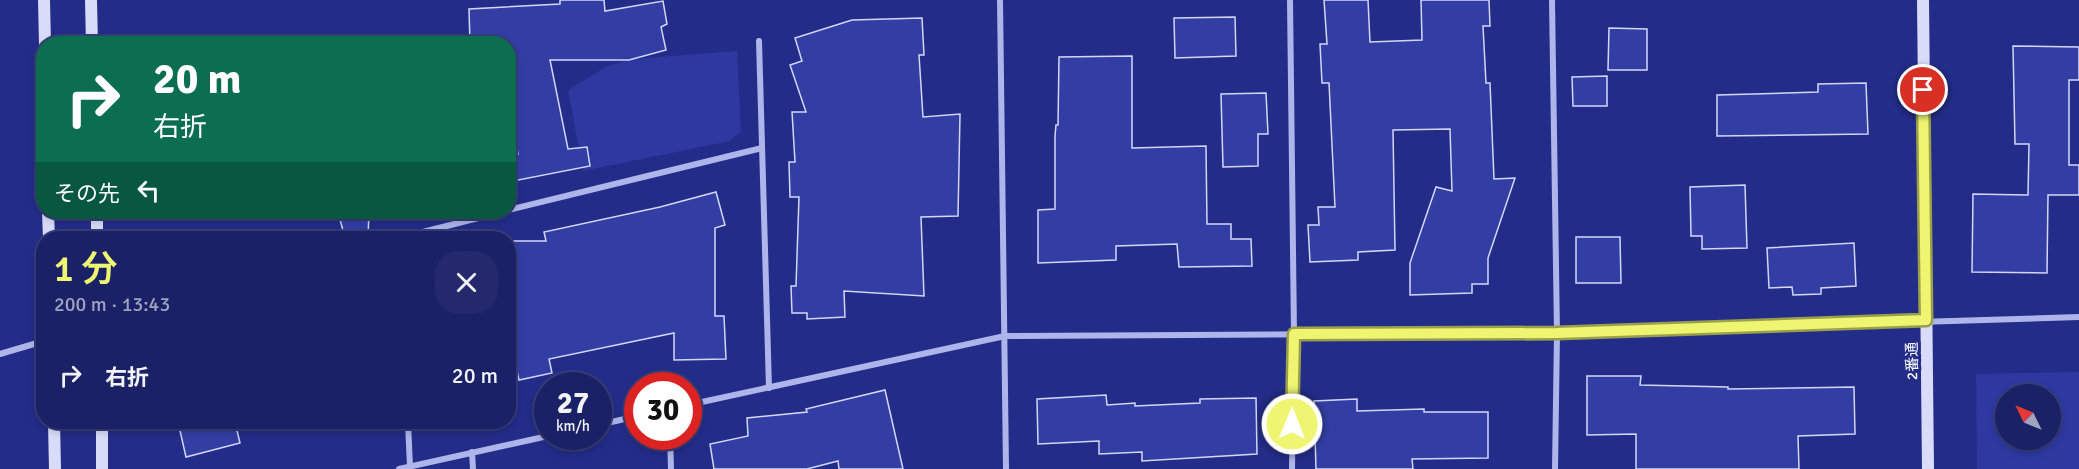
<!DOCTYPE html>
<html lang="ja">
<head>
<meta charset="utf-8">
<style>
  :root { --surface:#1a2166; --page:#23296c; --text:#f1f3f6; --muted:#9fa3bf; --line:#383e7a; --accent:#edf571 }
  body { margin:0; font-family:Signika,"Noto Sans JP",sans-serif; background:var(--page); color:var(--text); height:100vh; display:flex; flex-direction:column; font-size:22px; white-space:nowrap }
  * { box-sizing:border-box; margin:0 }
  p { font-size:20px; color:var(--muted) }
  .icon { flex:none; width:33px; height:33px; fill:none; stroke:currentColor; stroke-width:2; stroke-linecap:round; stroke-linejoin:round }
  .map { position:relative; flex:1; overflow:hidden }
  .drawer { position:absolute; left:36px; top:231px; width:480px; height:198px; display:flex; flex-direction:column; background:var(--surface); border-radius:24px; box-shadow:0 3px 9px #0003,0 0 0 2px var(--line) }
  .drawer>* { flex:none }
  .hud { position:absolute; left:36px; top:36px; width:480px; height:183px; border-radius:24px; box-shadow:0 3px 9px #0003,0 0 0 2px var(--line); background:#0b6e4f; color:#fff; overflow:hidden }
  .needle { width:39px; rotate:313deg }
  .controls { position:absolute; left:1995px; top:384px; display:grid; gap:12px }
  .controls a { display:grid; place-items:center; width:66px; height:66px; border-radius:50%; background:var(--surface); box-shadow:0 3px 9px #0003,0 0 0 2px var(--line); font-size:30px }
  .speed { position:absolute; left:534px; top:372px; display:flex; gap:12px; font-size:30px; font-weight:700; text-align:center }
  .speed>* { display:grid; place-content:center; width:78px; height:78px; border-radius:50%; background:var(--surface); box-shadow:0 3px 9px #0003,0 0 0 2px var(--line); line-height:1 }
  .speed small { font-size:15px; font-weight:400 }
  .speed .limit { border:9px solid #d22; background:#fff; color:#111 }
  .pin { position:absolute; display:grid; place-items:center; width:51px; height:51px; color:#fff; margin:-26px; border:3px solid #fff; border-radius:50%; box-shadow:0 2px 6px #0007 }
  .me { position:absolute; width:66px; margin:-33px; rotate:1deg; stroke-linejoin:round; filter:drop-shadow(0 0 4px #0008) }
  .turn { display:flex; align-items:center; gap:21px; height:126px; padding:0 18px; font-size:27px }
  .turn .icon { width:78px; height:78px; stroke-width:2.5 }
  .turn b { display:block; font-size:42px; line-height:51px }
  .then { display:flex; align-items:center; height:57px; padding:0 18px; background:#0003; gap:12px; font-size:22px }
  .round { display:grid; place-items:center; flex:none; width:63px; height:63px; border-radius:24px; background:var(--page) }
  .summary { display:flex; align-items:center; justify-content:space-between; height:102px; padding:0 18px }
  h1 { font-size:36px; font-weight:600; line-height:45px; color:var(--accent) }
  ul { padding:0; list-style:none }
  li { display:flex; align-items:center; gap:18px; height:84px; padding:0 18px }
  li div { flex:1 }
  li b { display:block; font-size:22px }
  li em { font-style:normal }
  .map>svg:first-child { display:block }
  .green { fill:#2d39a0; fill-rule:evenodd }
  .building { fill:#333ea5; stroke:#d3d7f7; stroke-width:1.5 }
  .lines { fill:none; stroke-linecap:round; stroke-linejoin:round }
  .street { stroke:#aeb5ea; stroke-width:6 }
  .secondary { stroke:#d9dcf8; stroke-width:12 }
  .route-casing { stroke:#9a9f49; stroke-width:15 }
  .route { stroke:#edf571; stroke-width:10 }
  .labels { text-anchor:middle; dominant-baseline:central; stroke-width:6; stroke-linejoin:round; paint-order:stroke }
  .street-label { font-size:15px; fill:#fff; stroke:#232c88 }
</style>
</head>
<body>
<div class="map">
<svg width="2079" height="469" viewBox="0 0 2079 469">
  <rect width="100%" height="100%" fill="#232c88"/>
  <g class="green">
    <path d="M737 51 741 131 730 141 583 171 568 90 608 66 633 59Z"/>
    <path d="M2079 372V469H1977L1976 374ZM2006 394H2050V440H2006Z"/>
  </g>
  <g class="building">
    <path d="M560 0H604L605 11 663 1 667 24 661 27 666 50 629 60H550L568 149 587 147 590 166 508 182V155L518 154 508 102V44H470L469 9 560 4Z"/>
    <path d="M1324 0H1368L1370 42 1422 40 1421 0H1489L1490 26H1483L1486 83H1490L1494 179 1515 178 1488 258V284H1472V293L1410 295V263L1436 187 1452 191 1450 129 1393 130 1395 250 1358 252V260L1310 262 1308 225H1319L1318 207H1335L1329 83H1322L1320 44H1327Z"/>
    <path d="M1235 17 1236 56 1175 58 1174 18Z"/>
    <path d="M922 18 924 55H919L923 117 960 114 958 216 921 217 924 296 844 291 845 317 807 319V313H792L791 286H796L799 197H790L789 162H795L792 112H806L790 65 802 61 795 38 852 20Z"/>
    <path d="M1609 28 1647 29V70H1608Z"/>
    <path d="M2013 46 2079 47V80H2069V165H2079V195H2048L2047 273 1972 272 1973 194 2028 195 2029 144H2015Z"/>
    <path d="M1132 56V148L1206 146 1207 224H1231V239H1251L1252 266 1179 267 1177 244 1116 246V260L1038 263V210L1055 209V136L1056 125H1058L1059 57Z"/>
    <path d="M1607 76V106H1573L1572 77Z"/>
    <path d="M1866 83 1868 134 1717 136V95L1818 92V84Z"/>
    <path d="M1266 93 1268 134H1258V166L1223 167 1221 94Z"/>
    <path d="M1745 185 1747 248 1702 249V236H1691L1690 187Z"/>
    <path d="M716 192 725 225 715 228V316H724L726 359 674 360V333L549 359 552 373 519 380 508 333V241H546L544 232 660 207Z"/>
    <path d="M338 212H369L368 238H345Z"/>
    <path d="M1576 237H1620L1621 283H1576Z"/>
    <path d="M1854 243 1856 286 1821 288V294L1793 295 1792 287 1769 288 1767 248Z"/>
    <path d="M1587 376H1641L1640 385 1728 387V389L1854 387 1855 434 1798 436 1799 469H1636V434L1587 435Z"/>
    <path d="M885 390 903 469H839L838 461 807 469H714L710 444 748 436 747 418 807 412 806 409Z"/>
    <path d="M1106 395 1107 405 1135 403V406L1200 403V399L1256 398 1257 454 1142 461V452L1099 454V441L1038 444 1037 399Z"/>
    <path d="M1357 399V411L1424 409V412H1488V458L1412 459 1413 469H1316L1314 401Z"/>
    <path d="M178 422H235L240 443 186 457Z"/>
  </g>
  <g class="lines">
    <g class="street">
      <path d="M1000 0 1006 469"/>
      <path d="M1290 0 1294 334 1292 469"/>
      <path d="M1552 0 1557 333 1555 469"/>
      <path d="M759 41 769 388"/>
      <path d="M508 210 762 148"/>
      <path d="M399 238 502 212"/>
      <path d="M0 354 44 341"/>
      <path d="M688 405 1005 336 1557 333 2079 317"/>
      <path d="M408 422 410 467"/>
      <path d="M598 425 638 416"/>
      <path d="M670 436 671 469"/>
      <path d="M472 452 473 469"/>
      <path d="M399 469 548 436"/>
    </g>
    <g class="secondary">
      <path d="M44 0 45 44"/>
      <path d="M91 0 92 44"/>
      <path d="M1923 0 1928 469"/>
      <path d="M48 212 49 238"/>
      <path d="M97 212V238"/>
      <path d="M54 422 55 469"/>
      <path d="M102 422V469"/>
    </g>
  </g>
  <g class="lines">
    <defs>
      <path id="route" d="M1292 424 1294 334 1557 333 1926 320 1923 90"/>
    </defs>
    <use href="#route" class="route-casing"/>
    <use href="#route" class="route"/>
  </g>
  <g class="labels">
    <g class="street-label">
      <text transform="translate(1912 361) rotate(-91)">2番通</text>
    </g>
  </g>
</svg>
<div class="controls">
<a><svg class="needle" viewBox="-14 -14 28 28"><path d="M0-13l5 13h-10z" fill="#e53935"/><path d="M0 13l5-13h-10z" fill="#9fa3bf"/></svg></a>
</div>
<div class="speed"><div>27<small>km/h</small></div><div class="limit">30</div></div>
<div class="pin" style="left:1923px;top:90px;background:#d93025"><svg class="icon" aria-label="arrive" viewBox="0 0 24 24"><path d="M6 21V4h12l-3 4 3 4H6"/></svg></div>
<svg class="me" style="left:1292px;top:424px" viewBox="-20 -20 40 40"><circle r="17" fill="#edf571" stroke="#fff" stroke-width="3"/><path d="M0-11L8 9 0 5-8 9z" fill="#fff"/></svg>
<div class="hud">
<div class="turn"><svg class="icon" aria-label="right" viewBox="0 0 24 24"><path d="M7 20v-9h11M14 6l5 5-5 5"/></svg><div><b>20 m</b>右折</div></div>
<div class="then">その先<svg class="icon" aria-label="left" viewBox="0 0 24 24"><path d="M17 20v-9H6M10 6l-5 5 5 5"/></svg></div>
</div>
<section class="drawer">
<div class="summary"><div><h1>1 分</h1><p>200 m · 13:43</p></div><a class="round"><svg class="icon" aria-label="close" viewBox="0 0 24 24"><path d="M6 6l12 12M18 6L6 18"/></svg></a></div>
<ul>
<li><svg class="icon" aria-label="right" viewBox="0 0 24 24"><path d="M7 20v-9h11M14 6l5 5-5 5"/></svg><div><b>右折</b></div><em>20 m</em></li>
</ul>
</section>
</div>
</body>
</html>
